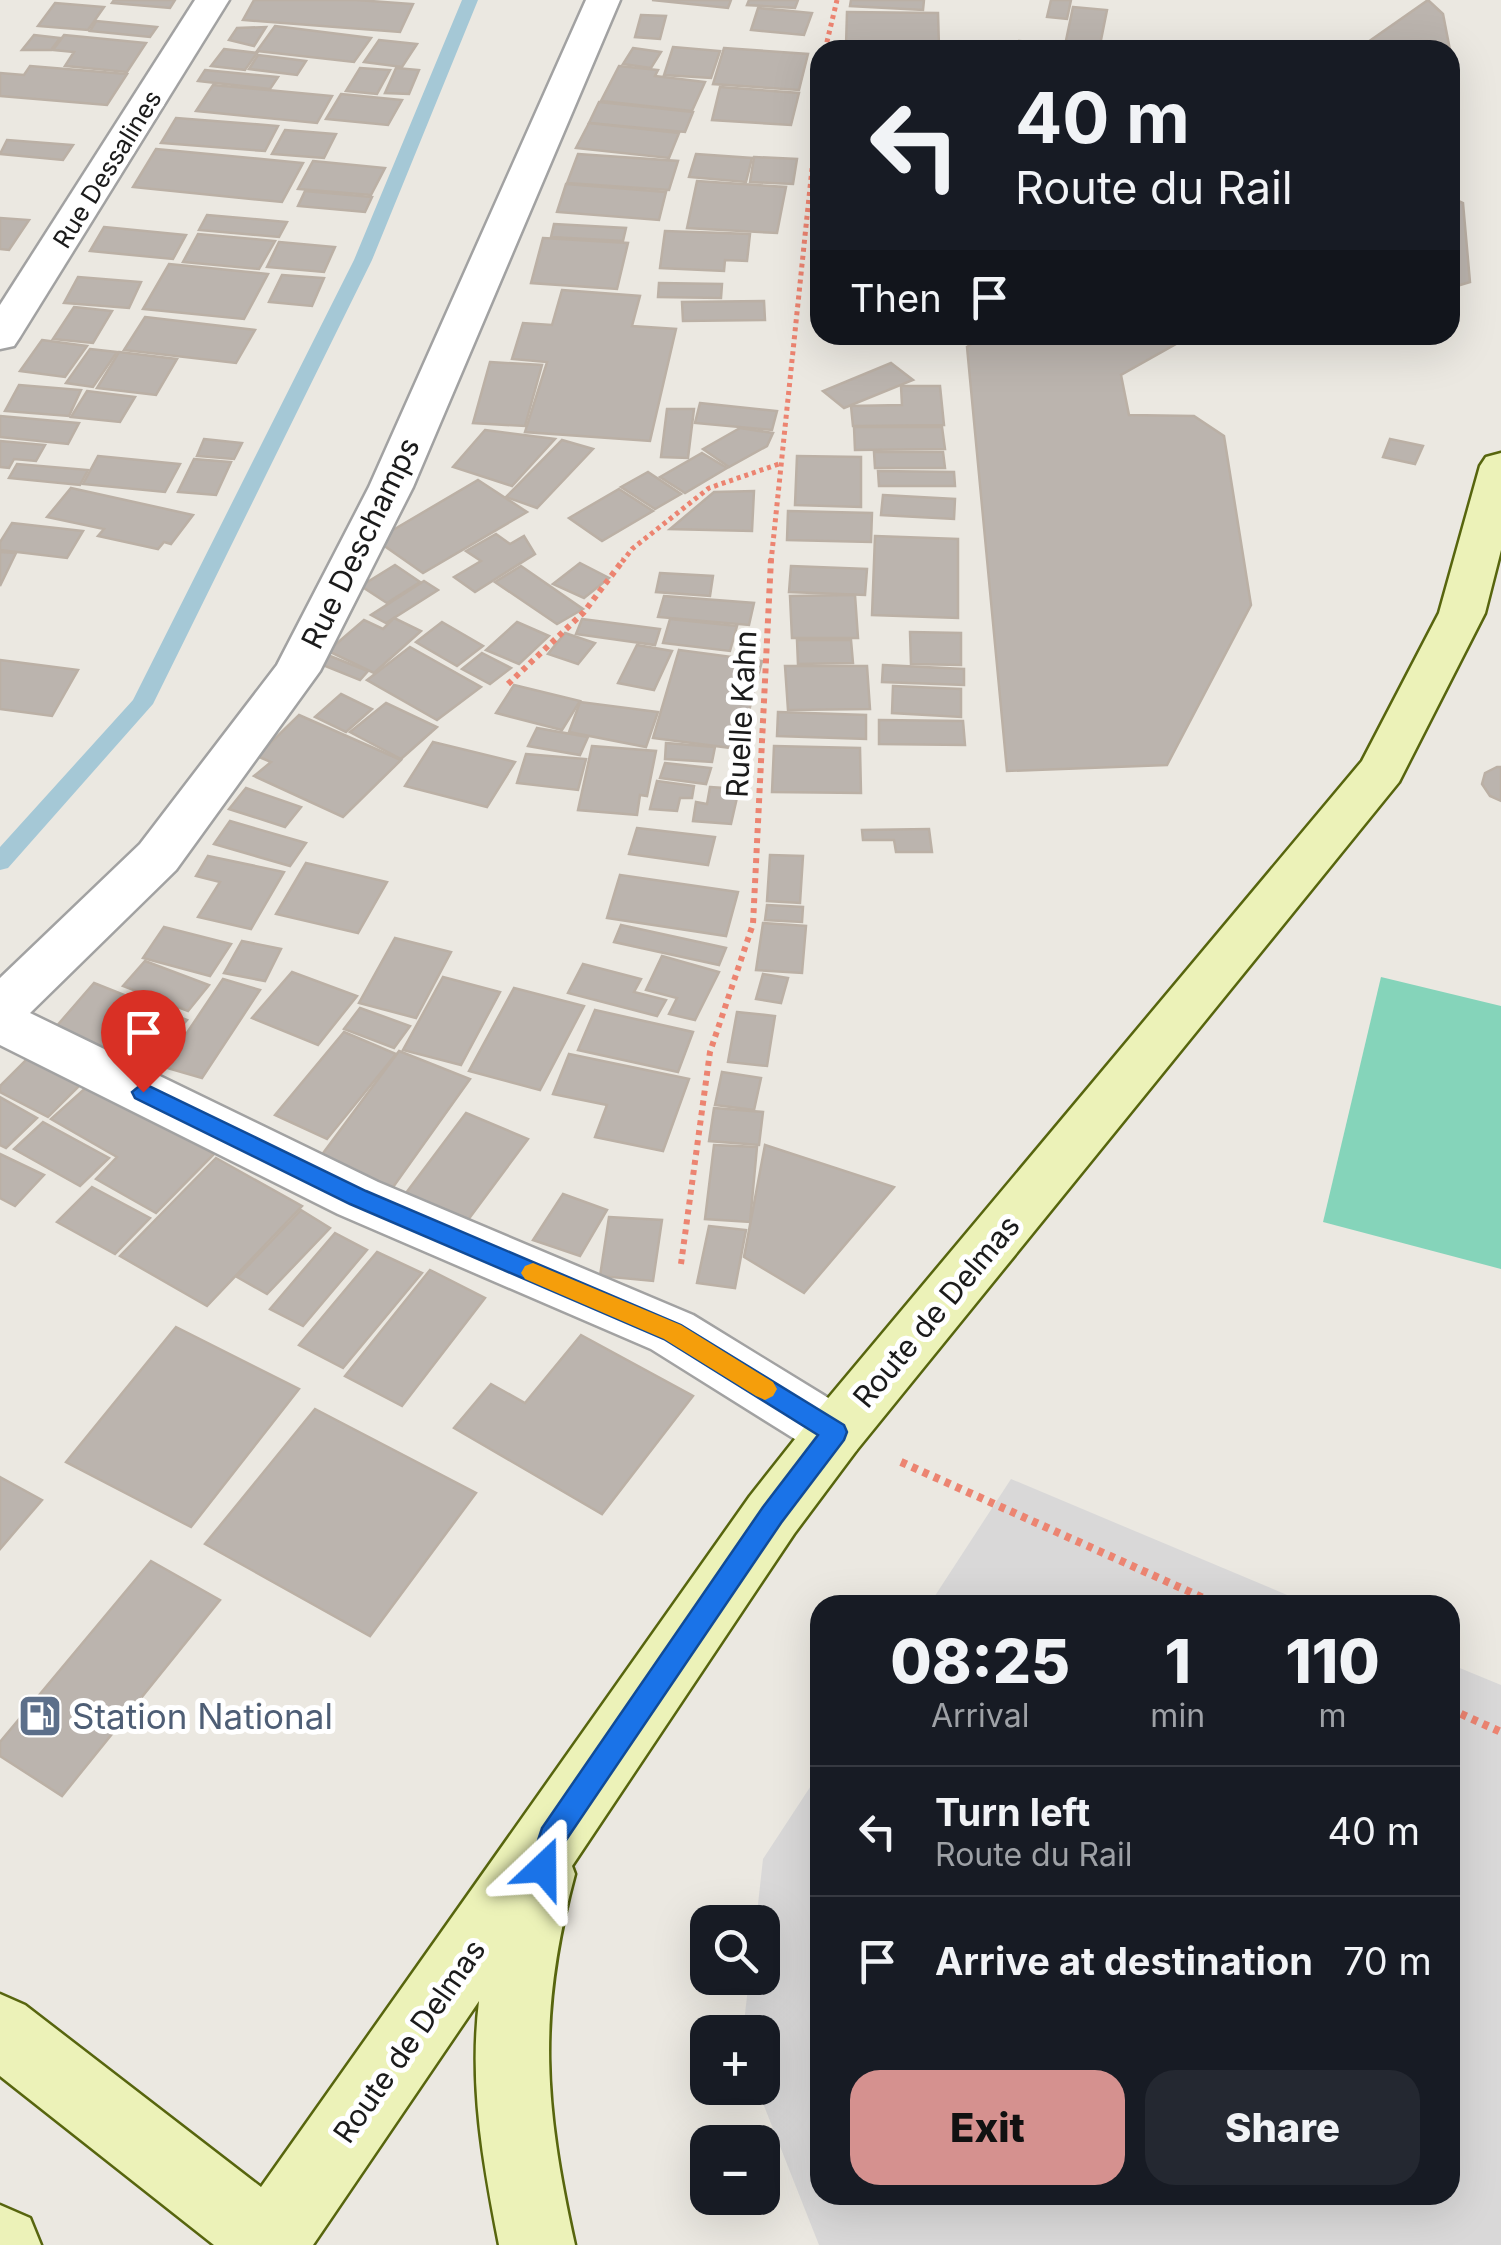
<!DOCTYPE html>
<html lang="en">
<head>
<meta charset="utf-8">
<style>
  :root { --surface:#171b24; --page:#242831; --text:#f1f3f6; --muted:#9ea1a6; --line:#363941; --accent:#d5918f }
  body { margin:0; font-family:Inter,sans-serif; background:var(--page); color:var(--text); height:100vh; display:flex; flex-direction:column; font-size:38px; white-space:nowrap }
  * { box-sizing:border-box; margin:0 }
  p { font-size:32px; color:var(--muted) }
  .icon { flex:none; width:55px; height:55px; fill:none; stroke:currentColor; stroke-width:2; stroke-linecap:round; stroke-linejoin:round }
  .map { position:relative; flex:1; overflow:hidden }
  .panel { position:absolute; left:810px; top:1595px; width:650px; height:610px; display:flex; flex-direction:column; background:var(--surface); border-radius:30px; box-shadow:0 10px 40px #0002 }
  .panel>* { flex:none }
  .guide { position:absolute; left:810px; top:40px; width:650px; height:305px; border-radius:30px; box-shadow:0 10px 40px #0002; background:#171b24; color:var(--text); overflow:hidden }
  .buttons { position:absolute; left:690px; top:1905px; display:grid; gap:20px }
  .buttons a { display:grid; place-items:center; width:90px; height:90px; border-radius:20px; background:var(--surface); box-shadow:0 10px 40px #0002; font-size:50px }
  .pin { position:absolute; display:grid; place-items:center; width:85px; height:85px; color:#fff; margin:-102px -42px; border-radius:50% 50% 50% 0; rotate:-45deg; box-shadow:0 0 10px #0007 }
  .pin .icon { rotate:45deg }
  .me { position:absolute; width:110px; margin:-55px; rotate:23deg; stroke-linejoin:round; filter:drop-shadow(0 0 8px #0008) }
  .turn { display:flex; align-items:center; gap:35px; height:210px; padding:0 40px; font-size:45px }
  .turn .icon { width:130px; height:130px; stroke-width:2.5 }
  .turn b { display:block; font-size:70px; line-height:85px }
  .then { display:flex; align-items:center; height:95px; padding:0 40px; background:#0003; gap:20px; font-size:38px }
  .eta { display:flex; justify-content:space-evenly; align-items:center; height:170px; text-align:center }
  .eta b { font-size:60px; font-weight:800; line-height:70px }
  .action { display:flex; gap:20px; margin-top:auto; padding:20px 40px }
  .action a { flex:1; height:115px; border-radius:30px; background:var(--accent); color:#111; font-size:40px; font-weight:800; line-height:115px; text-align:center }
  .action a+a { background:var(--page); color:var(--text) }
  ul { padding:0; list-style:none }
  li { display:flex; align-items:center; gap:30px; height:130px; padding:0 40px; border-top:2px solid var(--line) }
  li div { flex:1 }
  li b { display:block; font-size:38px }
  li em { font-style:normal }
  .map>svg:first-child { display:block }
  .residential { fill:#d9d8d8 }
  .pitch { fill:#85d4ba }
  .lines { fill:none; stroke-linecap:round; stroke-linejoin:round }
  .stream { fill:#a5c8d6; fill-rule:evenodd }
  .building { fill:#bbb4ae; stroke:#bbb0a5; stroke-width:2.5 }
  .minor-casing { stroke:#a2a2a2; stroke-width:5 }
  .tertiary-casing { stroke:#a2a2a2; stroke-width:5 }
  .secondary-casing { stroke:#57650e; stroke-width:5 }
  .path-far2 { stroke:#ec8471; stroke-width:5; stroke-dasharray:4 4; stroke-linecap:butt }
  .path-far1 { stroke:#ec8471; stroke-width:6; stroke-dasharray:5 5; stroke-linecap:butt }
  .path { stroke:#ec8471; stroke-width:8; stroke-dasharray:6 6; stroke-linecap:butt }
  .minor { fill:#fff; fill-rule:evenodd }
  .tertiary { fill:#fff; fill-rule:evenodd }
  .secondary { fill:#ecf2b8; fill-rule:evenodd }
  .route { fill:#1a73e8; stroke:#114b97; stroke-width:2.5 }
  .slow { fill:#f59e0b }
  .labels { text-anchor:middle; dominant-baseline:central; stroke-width:10; stroke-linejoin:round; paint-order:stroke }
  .far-street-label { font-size:25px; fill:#1b1b1b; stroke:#fff }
  .street-label { font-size:30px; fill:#1b1b1b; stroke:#fff }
  .near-service-label { font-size:35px; fill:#4e5e75; stroke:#fff; text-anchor:start }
</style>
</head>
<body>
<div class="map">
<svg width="1501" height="2245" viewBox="0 0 1501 2245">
  <rect width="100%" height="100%" fill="#ebe8e1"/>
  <g class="residential">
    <path d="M1011 1479 1311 1605H929Z"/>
    <path d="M1450 1664 1501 1685V2245H819L757 2088H762V2032H743L749 1978H762V1922H756L763 1859 820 1772V2195H1450Z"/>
  </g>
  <path class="pitch" d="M1381 977 1501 1006V1269L1323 1222Z"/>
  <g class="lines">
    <path class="stream" d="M462 0H478L372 260 153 704 8 868 0 870V847L133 700 354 260Z"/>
  </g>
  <g class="building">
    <path d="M114 0H175L170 8 112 3Z"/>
    <path d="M254 0H356L413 4 400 32 243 20Z"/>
    <path d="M652 0H731L728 8Z"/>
    <path d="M749 0H798L795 8 747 5Z"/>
    <path d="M851 0H924L923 10 850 6Z"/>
    <path d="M1051 0H1071L1067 19 1047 17Z"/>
    <path d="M1428 0 1443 14 1450 50H1386L1368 42Z"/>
    <path d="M55 3 104 7 88 30 38 26Z"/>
    <path d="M1073 7 1107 10 1099 50H1064Z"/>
    <path d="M758 8 812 13 804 35 751 30Z"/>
    <path d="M847 12 938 13 939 47 846 46Z"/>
    <path d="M641 15 666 16 660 39 635 37Z"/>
    <path d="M96 21 157 27 150 37 90 31Z"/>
    <path d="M275 26 371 38 354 62 257 51Z"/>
    <path d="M266 27 254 46 229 40 237 28Z"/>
    <path d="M34 35 60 38 51 50H22Z"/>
    <path d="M64 35 146 43 127 72 65 66 74 52 53 50Z"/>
    <path d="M379 40 417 44 402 67 364 62Z"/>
    <path d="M1019 41 1054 44V50H1018Z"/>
    <path d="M673 47 720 51 711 78 664 75Z"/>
    <path d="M633 48 661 52 651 68 623 64Z"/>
    <path d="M724 48 808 54 799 90 713 84Z"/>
    <path d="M224 49 257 53 245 70 211 66Z"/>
    <path d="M258 55 306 61 297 75 249 69Z"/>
    <path d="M30 66 127 74 107 105 0 96V73L24 75Z"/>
    <path d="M619 66 658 70 655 76 705 82 692 111 601 101Z"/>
    <path d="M360 68 390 70 377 94 346 91Z"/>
    <path d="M396 68 419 70 409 94 385 93Z"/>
    <path d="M205 70 278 77 270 89 198 81Z"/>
    <path d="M213 85 332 96 317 123 196 111Z"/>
    <path d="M720 87 799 93 791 125 712 120Z"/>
    <path d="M341 94 402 100 388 125 326 119Z"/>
    <path d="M599 102 693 112 685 132 589 123Z"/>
    <path d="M176 118 278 126 265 151 161 143Z"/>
    <path d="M589 123 679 133 669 158 576 148Z"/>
    <path d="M285 130 336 134 324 158 272 154Z"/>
    <path d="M7 140 73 145 63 160 0 154Z"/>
    <path d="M156 149 303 163 282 202 133 187Z"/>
    <path d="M578 154 678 161 669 190 567 183Z"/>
    <path d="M696 154 752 158 746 182 689 177Z"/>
    <path d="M754 157 797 159 793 184 750 182Z"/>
    <path d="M313 161 385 168 371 195 298 189Z"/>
    <path d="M697 181 786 187 777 233 687 228Z"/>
    <path d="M566 184 666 192 659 220 557 212Z"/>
    <path d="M305 191 372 197 365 212 298 206Z"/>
    <path d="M1450 197 1463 203 1470 282 1450 288Z"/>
    <path d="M207 215 287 222 279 237 199 230Z"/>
    <path d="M0 218 29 220 9 250 0 249Z"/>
    <path d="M554 224 626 228 623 241 551 237Z"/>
    <path d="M104 227 186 235 173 259 90 251Z"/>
    <path d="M665 231 750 234 747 261 725 260 724 271 660 268Z"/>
    <path d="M198 234 275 241 259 269 183 262Z"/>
    <path d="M543 238 628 243 617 289 531 283Z"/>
    <path d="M279 242 335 247 324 272 267 267Z"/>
    <path d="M169 264 268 274 244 319 143 309Z"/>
    <path d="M282 275 324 278 312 306 269 302Z"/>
    <path d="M78 277 141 282 129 308 64 303Z"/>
    <path d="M659 283 722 284 721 298 658 297Z"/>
    <path d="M562 290 640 296 632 326 676 329 650 441 525 432 547 362 512 359 523 323 552 325Z"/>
    <path d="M764 301 765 320 683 321 682 302Z"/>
    <path d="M74 307 112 311 93 343 53 339Z"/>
    <path d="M145 317 255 330 236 363 124 350Z"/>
    <path d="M986 335H1180L1183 340 1121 375 1129 415 1194 416 1224 436 1251 605 1167 765 1007 771 967 347Z"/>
    <path d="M42 340 87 346 65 377 20 371Z"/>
    <path d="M90 349 117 352 93 387 66 383Z"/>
    <path d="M119 352 177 359 156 395 97 388Z"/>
    <path d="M490 362 542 365 525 426 473 423Z"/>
    <path d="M891 363 913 380 844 408 823 391Z"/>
    <path d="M19 385 81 390 69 416 5 411Z"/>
    <path d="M901 386H940L944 425 853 426 851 406 902 405Z"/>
    <path d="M87 391 135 397 120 422 71 417Z"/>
    <path d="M700 403 777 411 772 430 695 423Z"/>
    <path d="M667 409H694L688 458 661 457Z"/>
    <path d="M0 416 79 423 68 444 0 437Z"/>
    <path d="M854 427H942L945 449 855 450Z"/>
    <path d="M740 428 773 433 767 446 729 467 703 449Z"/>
    <path d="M485 430 555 439 512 486 453 467Z"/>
    <path d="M204 439 242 443 234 459 197 456Z"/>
    <path d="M1390 439 1423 446 1415 464 1383 457Z"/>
    <path d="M562 440 593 449 537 508 506 497Z"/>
    <path d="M0 441 45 445 36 461 14 459 9 468 0 467Z"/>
    <path d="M874 452H943L945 468H875Z"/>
    <path d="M702 453 727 468 685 493 660 477Z"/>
    <path d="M98 456 180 464 165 492 83 484Z"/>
    <path d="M797 456 861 457V507L795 505Z"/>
    <path d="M194 459 231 462 216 495 178 492Z"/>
    <path d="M17 464 88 470 80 485 9 478Z"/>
    <path d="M878 471 954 472 955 486H879Z"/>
    <path d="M648 472 681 494 655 509 621 487Z"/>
    <path d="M478 480 527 512 423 573 376 540Z"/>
    <path d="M71 488 193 515 171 544 164 542 158 549 98 536 104 529 47 517Z"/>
    <path d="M619 489 653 511 602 541 569 518Z"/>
    <path d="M754 491 752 531 670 529 714 492Z"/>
    <path d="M883 495 955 499 954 519 881 515Z"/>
    <path d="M788 511 872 513 871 542 787 540Z"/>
    <path d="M12 523 83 531 67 558 0 550V542Z"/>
    <path d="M496 534 510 544 524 536 535 554 475 592 454 577 481 561 466 551Z"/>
    <path d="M875 536 958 539V618L872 615Z"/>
    <path d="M0 552 16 553 0 586Z"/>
    <path d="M580 563 609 578 584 598 553 584Z"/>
    <path d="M395 565 420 582 387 603 361 586Z"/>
    <path d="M521 566 583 609 557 624 495 582Z"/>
    <path d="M791 566 867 569 865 595 789 592Z"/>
    <path d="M660 573 713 576 710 596 656 592Z"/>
    <path d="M424 581 438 590 386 623 371 615Z"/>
    <path d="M855 595 858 638H792L790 596Z"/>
    <path d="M664 596 754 603 749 625 658 617Z"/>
    <path d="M394 618 421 631 374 673 328 651 364 620 383 629Z"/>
    <path d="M582 619 660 629 655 645 576 634Z"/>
    <path d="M670 619 737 626 730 651 663 643Z"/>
    <path d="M442 622 483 646 457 666 416 642Z"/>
    <path d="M517 622 549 636 519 664 486 650Z"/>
    <path d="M910 632 961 633V665L911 664Z"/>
    <path d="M565 633 595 643 578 664 548 654Z"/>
    <path d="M797 640H851L853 663 798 664Z"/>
    <path d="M637 645 672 651 654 690 618 683Z"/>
    <path d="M410 647 481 687 437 720 367 680Z"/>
    <path d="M679 650 762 661 739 749 653 738Z"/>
    <path d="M482 653 511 668 490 684 462 669Z"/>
    <path d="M330 656 368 671 360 680 320 664Z"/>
    <path d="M0 660 78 670 52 716 0 709Z"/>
    <path d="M883 665 964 669V685L882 682Z"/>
    <path d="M785 666H867L870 709 788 710Z"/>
    <path d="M514 685 580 701 562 730 496 713Z"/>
    <path d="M893 686 961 689V717L892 713Z"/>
    <path d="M341 694 372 709 346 732 315 717Z"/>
    <path d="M580 702 658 712 646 747 569 732Z"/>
    <path d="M386 703 437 727 401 759 350 732Z"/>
    <path d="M778 712 866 715V739L777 736Z"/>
    <path d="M299 715 401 760 343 817 254 776 271 762 257 756Z"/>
    <path d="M879 720 963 721 965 745 879 744Z"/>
    <path d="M537 728 588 737 580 755 528 746Z"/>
    <path d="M433 742 515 762 487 807 405 786Z"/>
    <path d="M666 743 715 747 712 762 665 759Z"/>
    <path d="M592 746 656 751 647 796 640 795 637 815 578 810Z"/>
    <path d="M774 746 860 748 861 793 772 792Z"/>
    <path d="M526 754 586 759 578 790 517 783Z"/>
    <path d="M665 763 711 768 706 784 660 778Z"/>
    <path d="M1497 767H1501V801L1490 796 1482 784 1485 773Z"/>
    <path d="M657 781 694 786 692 798H680L677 811 650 809Z"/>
    <path d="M710 787 739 789 731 824 693 821 696 802 707 804Z"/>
    <path d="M246 788 301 807 285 827 229 809Z"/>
    <path d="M230 821 306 843 290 866 214 844Z"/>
    <path d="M637 828 715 837 708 865 629 854Z"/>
    <path d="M929 829 932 852H896L894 840H863L862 830Z"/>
    <path d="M770 855 803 856 800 903 767 901Z"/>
    <path d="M208 856 284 872 251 929 198 917 220 882 196 876Z"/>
    <path d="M306 863 387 882 358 933 276 914Z"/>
    <path d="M620 875 738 892 726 936 607 918Z"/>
    <path d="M767 905 803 907 802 922 765 920Z"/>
    <path d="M763 923 806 926 802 973 756 970Z"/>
    <path d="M621 925 726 948 719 965 614 942Z"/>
    <path d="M164 927 231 944 210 976 143 958Z"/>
    <path d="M395 938 451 952 416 1018 359 1003Z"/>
    <path d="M242 941 281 949 265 981 224 973Z"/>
    <path d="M662 956 719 972 695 1020 669 1014 677 998 646 990Z"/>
    <path d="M145 961 209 985 188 1011 123 986Z"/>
    <path d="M583 964 641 979 634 992 666 1000 657 1016 568 993Z"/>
    <path d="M292 972 357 996 318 1045 252 1018Z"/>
    <path d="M763 974 788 978 781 1003 756 999Z"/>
    <path d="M443 977 500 992 461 1065 403 1050Z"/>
    <path d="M223 979 260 990 202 1078 164 1067Z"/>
    <path d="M94 983 187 1020 147 1065 55 1028Z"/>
    <path d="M514 988 584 1006 540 1090 469 1071Z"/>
    <path d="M360 1008 410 1026 394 1048 344 1029Z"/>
    <path d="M595 1010 693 1032 678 1072 578 1050Z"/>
    <path d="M737 1012 775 1016 767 1066 728 1062Z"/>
    <path d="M344 1032 396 1054 327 1139 275 1115Z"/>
    <path d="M399 1051 470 1079 391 1190 318 1160Z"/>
    <path d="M569 1054 689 1079 663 1151 595 1137 607 1105 553 1094Z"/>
    <path d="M31 1055 83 1082 48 1117 0 1092V1086Z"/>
    <path d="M722 1072 761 1078 754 1110 715 1105Z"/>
    <path d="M90 1084 214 1154 156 1213 96 1179 117 1157 51 1119Z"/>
    <path d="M0 1097 37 1118 6 1148 0 1145Z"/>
    <path d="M714 1108 763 1112 759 1145 709 1141Z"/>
    <path d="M466 1113 528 1139 465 1224 403 1197Z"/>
    <path d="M43 1122 109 1158 80 1186 14 1149Z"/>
    <path d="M714 1145 757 1147 750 1222 705 1219Z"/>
    <path d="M765 1145 894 1187 804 1293 744 1257Z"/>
    <path d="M0 1154 44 1175 15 1206 0 1198Z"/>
    <path d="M216 1158 302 1206 207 1306 120 1256Z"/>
    <path d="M92 1187 150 1218 115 1254 57 1222Z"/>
    <path d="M563 1194 607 1210 580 1256 533 1240Z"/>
    <path d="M301 1210 330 1228 267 1294 237 1277Z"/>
    <path d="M609 1217 662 1220 653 1281 600 1276Z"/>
    <path d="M709 1226 746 1230 735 1288 697 1283Z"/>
    <path d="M335 1233 367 1250 303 1326 270 1309Z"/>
    <path d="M377 1252 422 1273 343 1368 299 1345Z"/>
    <path d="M430 1270 485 1298 402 1406 345 1376Z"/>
    <path d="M176 1327 299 1389 191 1527 66 1462Z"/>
    <path d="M581 1335 693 1396 602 1514 454 1428 491 1384 525 1403Z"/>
    <path d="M315 1409 476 1493 370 1636 205 1544Z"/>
    <path d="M0 1477 42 1500 0 1549Z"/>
    <path d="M151 1561 220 1600 62 1796 0 1756V1742Z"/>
  </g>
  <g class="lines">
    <defs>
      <path id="minor" d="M195 0H229L20 337 14 346 0 349V305Z"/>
      <path id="tertiary" d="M586 0H620L413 487 320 671 176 870 30 1013 378 1182 693 1315 856 1415 865 1433 856 1451 835 1459 814 1451 651 1349 338 1214 0 1045V978L140 844 277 665 369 487Z"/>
      <g id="secondary">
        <path d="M1501 453V550L1485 613 1399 782 856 1451 794 1534 572 1866 575 1874C537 2015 544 2104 575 2245H499C483 2163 469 2085 479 2001L313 2245H214L0 2076V1994L25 2005 261 2187 750 1496 814 1415 1362 761 1439 613 1480 466 1486 457Z"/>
        <path d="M0 2205 30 2218 41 2245H0Z"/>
      </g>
    </defs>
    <use href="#minor" class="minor-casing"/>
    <use href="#tertiary" class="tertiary-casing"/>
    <use href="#secondary" class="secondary-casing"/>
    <g class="path-far2">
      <path d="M825 50 837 0"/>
      <path d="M622 562 632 549 709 488 779 464"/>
      <path d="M771 562 820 92"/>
    </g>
    <g class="path-far1">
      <path d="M508 684 584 612 624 559"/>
      <path d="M681 1264 710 1052 753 924 771 559"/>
    </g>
    <g class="path">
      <path d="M901 1462 1219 1605"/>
      <path d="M1450 1709 1501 1732"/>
    </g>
    <use href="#minor" class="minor"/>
    <use href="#tertiary" class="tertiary"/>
    <use href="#secondary" class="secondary"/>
  </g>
  <path class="route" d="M143 1083 366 1191 681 1325 844 1425 847 1432 844 1440 781 1523 564 1843 553 1878 543 1882 533 1878 529 1868 542 1828 763 1507 818 1435 664 1339 350 1204 135 1098 132 1092Z"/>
  <path class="slow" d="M533 1263 681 1325 773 1382 777 1389 773 1396 765 1400 756 1396 664 1339 525 1279 521 1273 525 1266Z"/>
  <defs>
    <symbol id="fuel-square" viewBox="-11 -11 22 22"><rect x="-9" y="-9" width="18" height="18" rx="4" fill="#5c6f8a" stroke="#fff"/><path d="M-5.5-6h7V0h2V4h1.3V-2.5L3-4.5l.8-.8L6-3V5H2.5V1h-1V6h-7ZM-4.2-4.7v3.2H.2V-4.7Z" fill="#fff"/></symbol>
  </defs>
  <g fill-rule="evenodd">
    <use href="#fuel-square" x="15" y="1691" width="50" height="50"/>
  </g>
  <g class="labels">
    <g class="far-street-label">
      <text transform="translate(107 169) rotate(-58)">Rue Dessalines</text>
    </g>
    <g class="street-label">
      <text transform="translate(360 543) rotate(-64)">Rue Deschamps</text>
      <text transform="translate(741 714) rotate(-87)">Ruelle Kahn</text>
      <text transform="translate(936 1311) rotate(-50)">Route de Delmas</text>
      <text transform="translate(409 2041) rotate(-55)">Route de Delmas</text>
    </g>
    <g class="near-service-label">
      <text x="72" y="1716">Station National</text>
    </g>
  </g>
</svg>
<div class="buttons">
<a><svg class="icon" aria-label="search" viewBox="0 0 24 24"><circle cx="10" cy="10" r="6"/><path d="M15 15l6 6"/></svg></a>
<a>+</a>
<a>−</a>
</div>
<div class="pin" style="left:143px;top:1092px;background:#d93025"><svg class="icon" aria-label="arrive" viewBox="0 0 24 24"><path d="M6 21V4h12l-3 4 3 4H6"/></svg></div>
<svg class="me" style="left:543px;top:1868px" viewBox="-20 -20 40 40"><path d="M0-17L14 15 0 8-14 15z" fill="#1a73e8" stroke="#fff" stroke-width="4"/></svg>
<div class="guide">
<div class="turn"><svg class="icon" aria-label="left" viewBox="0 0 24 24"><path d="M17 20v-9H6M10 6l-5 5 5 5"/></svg><div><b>40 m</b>Route du Rail</div></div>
<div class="then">Then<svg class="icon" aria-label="arrive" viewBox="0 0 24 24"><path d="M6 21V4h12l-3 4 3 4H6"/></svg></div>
</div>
<section class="panel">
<div class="eta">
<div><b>08:25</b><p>Arrival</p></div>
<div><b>1</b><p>min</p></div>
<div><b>110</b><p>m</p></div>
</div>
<ul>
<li><svg class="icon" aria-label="left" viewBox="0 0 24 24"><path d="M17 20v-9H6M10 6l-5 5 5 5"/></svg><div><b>Turn left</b><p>Route du Rail</p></div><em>40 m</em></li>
<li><svg class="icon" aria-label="arrive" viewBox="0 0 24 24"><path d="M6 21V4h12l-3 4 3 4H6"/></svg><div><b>Arrive at destination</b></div><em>70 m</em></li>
</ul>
<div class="action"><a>Exit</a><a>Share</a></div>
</section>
</div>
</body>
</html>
